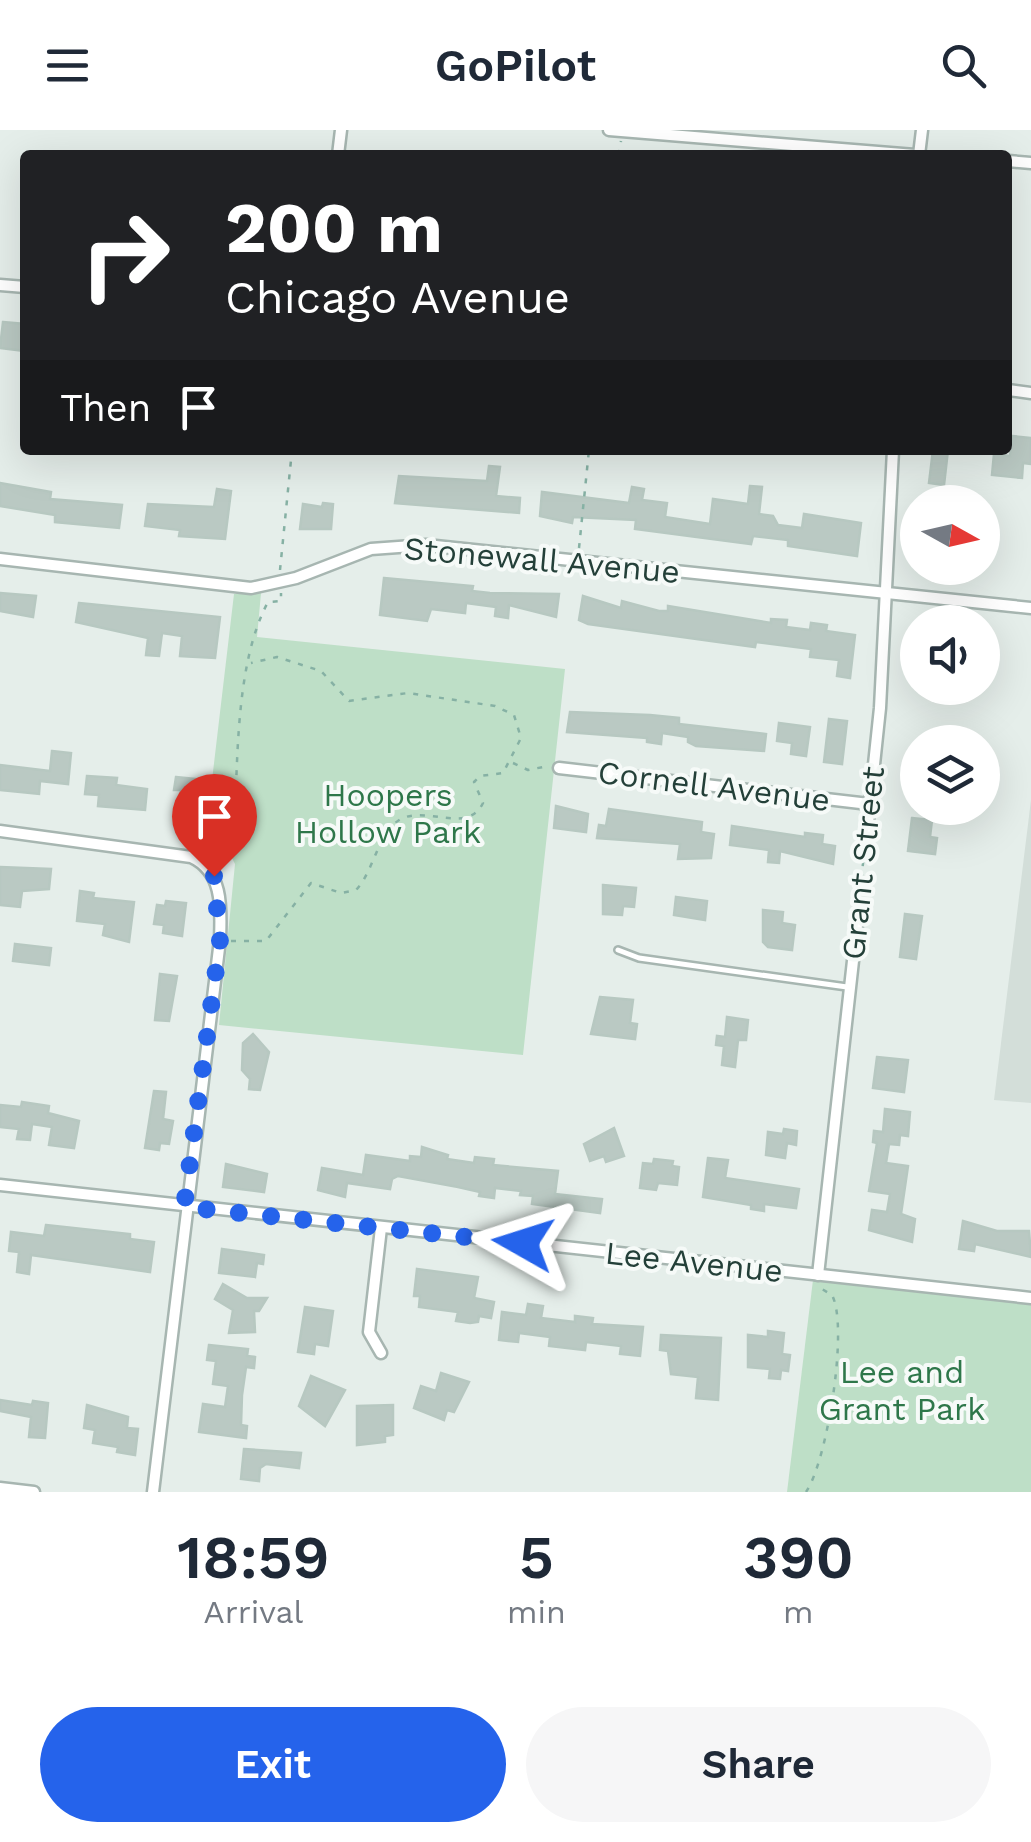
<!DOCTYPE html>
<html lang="en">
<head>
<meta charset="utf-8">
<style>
  :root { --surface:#fff; --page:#f6f6f7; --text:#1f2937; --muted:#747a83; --accent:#2563eb }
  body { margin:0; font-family:"Work Sans",sans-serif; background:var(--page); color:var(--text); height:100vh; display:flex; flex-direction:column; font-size:38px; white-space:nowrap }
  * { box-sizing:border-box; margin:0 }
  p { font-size:32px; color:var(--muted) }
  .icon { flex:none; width:55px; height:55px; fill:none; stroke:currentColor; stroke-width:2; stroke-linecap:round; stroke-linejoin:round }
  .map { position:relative; height:1362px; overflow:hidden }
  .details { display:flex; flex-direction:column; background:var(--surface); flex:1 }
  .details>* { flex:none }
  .top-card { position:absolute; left:20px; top:20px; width:992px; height:305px; border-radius:10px; box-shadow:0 10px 40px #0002; background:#202124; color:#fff; overflow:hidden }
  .needle { width:65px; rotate:98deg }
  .fabs { position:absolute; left:900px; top:355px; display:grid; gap:20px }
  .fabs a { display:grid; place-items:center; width:100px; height:100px; border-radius:50%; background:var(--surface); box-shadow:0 10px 40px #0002; font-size:50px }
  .pin { position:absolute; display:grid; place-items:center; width:85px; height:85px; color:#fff; margin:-102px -42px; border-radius:50% 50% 50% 0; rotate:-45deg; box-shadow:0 0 10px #0007 }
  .pin .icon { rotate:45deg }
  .me { position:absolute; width:110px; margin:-55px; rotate:276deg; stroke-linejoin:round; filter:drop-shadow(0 0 8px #0008) }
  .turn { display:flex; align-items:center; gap:35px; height:210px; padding:0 40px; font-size:45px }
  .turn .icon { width:130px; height:130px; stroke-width:2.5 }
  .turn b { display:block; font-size:70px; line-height:85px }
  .then { display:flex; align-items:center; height:95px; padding:0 40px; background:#0003; gap:20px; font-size:38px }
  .eta { display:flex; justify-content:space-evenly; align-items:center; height:170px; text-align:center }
  .eta b { font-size:60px; font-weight:600; line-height:70px }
  .primary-button { display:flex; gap:20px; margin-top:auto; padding:20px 40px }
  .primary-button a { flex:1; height:115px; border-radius:60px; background:var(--accent); color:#fff; font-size:40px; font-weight:600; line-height:115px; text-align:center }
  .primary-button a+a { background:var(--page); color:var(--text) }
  header { display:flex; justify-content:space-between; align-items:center; height:130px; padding:0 40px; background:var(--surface); font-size:45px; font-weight:600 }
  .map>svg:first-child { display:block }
  .built { fill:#d3ded9 }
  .green { fill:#bedfc7 }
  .building { fill:#bac9c3; stroke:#b7c8c1; stroke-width:2.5 }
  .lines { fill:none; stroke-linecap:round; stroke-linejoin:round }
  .lane-casing { stroke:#a7b6b1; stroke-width:10 }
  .street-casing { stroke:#a7b6b1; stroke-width:15 }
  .path { stroke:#86b1a4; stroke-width:2.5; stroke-dasharray:5 8; stroke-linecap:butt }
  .lane { stroke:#fff; stroke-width:5 }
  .street { stroke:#fff; stroke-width:10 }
  .route { stroke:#2563eb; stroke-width:18; stroke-dasharray:0 32.4 }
  .labels { text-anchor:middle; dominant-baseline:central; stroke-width:8; stroke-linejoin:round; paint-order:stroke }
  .street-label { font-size:32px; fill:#244039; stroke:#f6faf8 }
  .park-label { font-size:32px; fill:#2e774a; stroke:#f6faf8 }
</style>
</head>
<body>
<header><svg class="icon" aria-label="menu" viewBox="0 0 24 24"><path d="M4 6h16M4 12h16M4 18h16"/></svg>GoPilot<svg class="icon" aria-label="search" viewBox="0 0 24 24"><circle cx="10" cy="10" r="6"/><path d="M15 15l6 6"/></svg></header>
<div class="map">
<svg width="1031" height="1362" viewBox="0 0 1031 1362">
  <rect width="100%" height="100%" fill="#e5eeea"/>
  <path class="built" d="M1031 670V973L994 970Z"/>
  <g class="green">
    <path d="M261 463 257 507 565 539 523 925 219 895 235 734 228 720 204 718 234 464Z"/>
    <path d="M813 1150 1031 1173V1362H787Z"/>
  </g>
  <g class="building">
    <path d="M3 192 25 194V221L0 218Z"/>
    <path d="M1012 306 1031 308V334L1023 333 1022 348 992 345 994 324 1010 326Z"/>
    <path d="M933 320H948L944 355 929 353Z"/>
    <path d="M489 336 500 337 496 366 520 368 519 383 395 373 399 346 487 351Z"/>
    <path d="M0 353 51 362 50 369 122 375 119 398 55 392V385L0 376Z"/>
    <path d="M750 356 762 357 759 384 773 386 778 395 802 398 804 384 861 393 857 426 788 416V410L753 406 751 414 635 399 636 390 573 387 572 393 540 386 542 362 629 373 632 357 644 359 642 370 667 373 665 387 710 394 713 369 748 374Z"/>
    <path d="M217 359 231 361 225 409 179 406 180 400 145 396 148 374 214 377Z"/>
    <path d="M323 373 333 374 331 399H300L303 374 322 377Z"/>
    <path d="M384 448 473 456 472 461 490 463 559 464 556 487 509 475 508 488 495 486 496 477 466 473 465 483 431 479 427 491 380 485Z"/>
    <path d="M0 463 36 466 33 487 0 481Z"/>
    <path d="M583 466 621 478 622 471 659 481H668V476L771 493V489L787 490 786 497 810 500 811 493 827 495 826 501 855 505 850 548 837 546 839 530 810 527 811 519 756 512 755 517 588 494 579 490Z"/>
    <path d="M79 473 220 487 215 528 180 526 182 506 162 503 159 526 146 525 148 508 76 492Z"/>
    <path d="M570 582 650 585 679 588V594L766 604 764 621 696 616 688 612V607L662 603 661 614 647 612V608L567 602Z"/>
    <path d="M829 589 847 591 842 634 824 632Z"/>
    <path d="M779 593 810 597 806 626 791 624 792 613 777 611Z"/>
    <path d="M52 621 71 623 68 654 40 651 39 664 0 660V635L50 641Z"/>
    <path d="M87 646 117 648 116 655 147 659 145 680 98 676 99 665 85 664Z"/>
    <path d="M176 647 197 649 192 688 178 687 181 660H174Z"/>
    <path d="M556 676 588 684 586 702 554 698Z"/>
    <path d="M609 679 702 692 701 702 714 704 711 728 678 729 680 714 597 708 599 695 606 696Z"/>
    <path d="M912 688 932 690 930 707 937 708 935 724 908 721Z"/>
    <path d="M732 696 805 707V703L823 705 822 714 835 716 833 734 780 721 779 733 768 732 769 720 730 715Z"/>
    <path d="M0 737 51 739 49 759 22 761 20 777 0 775Z"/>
    <path d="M603 755 636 758 634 777 623 776 622 785 603 784Z"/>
    <path d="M80 761 94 763 93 768 134 772 129 812 103 805 105 794 77 791Z"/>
    <path d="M676 767 707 771 705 790 674 785Z"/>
    <path d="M166 771 186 773 182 806 163 803 164 795 154 794 157 775 165 776Z"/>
    <path d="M763 780 783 782 782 793 795 795 792 820 768 817 763 812Z"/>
    <path d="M905 784 922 786 916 829 900 827Z"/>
    <path d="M15 814 51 818 49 835 13 831Z"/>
    <path d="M160 844 177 846 169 891 155 890Z"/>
    <path d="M600 867 633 870 630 893 637 894 635 909 591 904Z"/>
    <path d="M727 887 748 890 746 910H738L735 937 722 935 724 916 716 915 717 906 725 907Z"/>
    <path d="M253 904 269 922 260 960 249 959 250 949 242 940 243 913Z"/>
    <path d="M877 927 908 930 904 962 873 958Z"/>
    <path d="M154 961 166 962 163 989 173 991 169 1014 160 1013 159 1020 145 1018Z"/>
    <path d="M22 972 49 976 48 983 79 991 74 1018 49 1015 52 997 32 994 30 1010 17 1009 19 999 0 997V975L21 977Z"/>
    <path d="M885 979 910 982 908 1006 900 1005 899 1015 889 1014 886 1033 908 1036 901 1084 915 1089 912 1112 869 1100 872 1080 887 1082 890 1064 869 1061 877 1013 873 1012 874 1001 883 1002Z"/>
    <path d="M614 998 624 1026 606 1032 604 1026 590 1031 584 1014Z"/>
    <path d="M784 999 797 1001 796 1015 787 1013 785 1028 766 1025 768 1002 783 1004Z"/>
    <path d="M422 1017 448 1025 447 1029 474 1033 475 1027 494 1029 493 1035 558 1041 555 1064 602 1069 600 1083 532 1074 533 1066 520 1065 521 1061 495 1058 494 1068 479 1066 480 1062 458 1057 398 1046 392 1049 390 1059 347 1053 345 1067 318 1060 322 1038 363 1045 366 1025 410 1031V1026L421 1027Z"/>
    <path d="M708 1028 728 1030 725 1048 799 1059 796 1078 764 1074V1081L751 1079V1075L703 1067Z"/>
    <path d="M654 1029 673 1031 672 1036 679 1037 677 1055 658 1053 656 1060 640 1058 643 1033 653 1034Z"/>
    <path d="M226 1034 267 1044 264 1062 223 1057Z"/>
    <path d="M963 1091 997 1101H1029L1031 1127 975 1114 974 1121 959 1119Z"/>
    <path d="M46 1095 130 1104V1109L154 1112 150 1142 31 1125 29 1144 17 1142 19 1122 9 1121 11 1102 44 1106Z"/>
    <path d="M222 1119 264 1125 263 1134 257 1133 255 1147 219 1143Z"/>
    <path d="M417 1139 478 1147 474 1168 494 1172 491 1188 479 1186 478 1192 470 1193 456 1191 458 1182 419 1177 420 1166H414Z"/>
    <path d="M223 1154 247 1168H267L259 1181H254L255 1202 229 1203 233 1180 215 1169Z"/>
    <path d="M528 1174 543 1176 541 1188 575 1192V1186L593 1188 592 1194 643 1197 640 1226 620 1224 621 1216 586 1212 585 1220 549 1216 550 1207 519 1203 518 1212 499 1210 502 1182 526 1185Z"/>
    <path d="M305 1177 333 1181 328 1216 315 1214 314 1224 298 1222Z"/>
    <path d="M768 1201 784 1203 782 1224 790 1225 788 1241 781 1240 780 1249 769 1248 770 1239 748 1237V1205L768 1207Z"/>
    <path d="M661 1205 721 1208 718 1270 696 1268 698 1247 671 1244 668 1221 660 1220Z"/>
    <path d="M209 1215 248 1219 247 1226 255 1227 254 1238 246 1237 242 1265 241 1295 247 1296 246 1308 199 1302 203 1274 225 1277 228 1256 213 1254 216 1231 207 1230Z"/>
    <path d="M441 1243 469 1252 454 1282 447 1280 444 1290 414 1278 421 1256 436 1261Z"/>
    <path d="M311 1246 345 1260 325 1296 299 1276Z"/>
    <path d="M0 1270 32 1275 33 1271 48 1273 45 1308 29 1307 31 1287 0 1281Z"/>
    <path d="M87 1275 128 1287 127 1298 138 1299 135 1325 117 1322 118 1317 93 1313 95 1300 84 1298Z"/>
    <path d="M393 1275V1305L385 1306V1312L357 1315V1276Z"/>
    <path d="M244 1319 301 1323 299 1338 266 1334 260 1338 259 1351 241 1349Z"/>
  </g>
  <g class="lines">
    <defs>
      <path id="lane" d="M618 820 639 828 847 857"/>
      <g id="street">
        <path d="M609 0 915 25"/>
        <path d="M338 25 341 0"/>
        <path d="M919 25 922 0"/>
        <path d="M1008 31 1031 33"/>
        <path d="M0 155 25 157"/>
        <path d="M1008 260 1031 263"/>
        <path d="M0 429 251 458 296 448 371 419 426 415 1031 478"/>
        <path d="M559 638 869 674"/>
        <path d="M0 701 191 727C224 742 221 779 220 810L153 1362"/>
        <path d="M866 710 880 578 893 320"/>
        <path d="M0 1055 1031 1168"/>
        <path d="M381 1098 369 1202 381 1223"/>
        <path d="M818 1145 858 786"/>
        <path d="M0 1358 34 1362"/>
      </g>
    </defs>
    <use href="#lane" class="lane-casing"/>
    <use href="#street" class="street-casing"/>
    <g class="path">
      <path d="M619 25 621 11"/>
      <path d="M579 418 589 320"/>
      <path d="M280 440 292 320"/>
      <path d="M513 633 528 640 548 636"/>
      <path d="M234 710C238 639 234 535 268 472L281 471V463"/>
      <path d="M859 775 864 723"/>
      <path d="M231 811H266L311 753 341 763 356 760C375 740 378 699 403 688 430 677 468 704 483 673L474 652 480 646 503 643 521 608 514 585 495 576 408 563 349 571 321 541 277 527 251 533"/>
      <path d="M806 1362C827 1332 849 1197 832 1165L817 1156"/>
    </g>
    <use href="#lane" class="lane"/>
    <use href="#street" class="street"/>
  </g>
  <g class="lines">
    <path class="route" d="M214 746 220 810 184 1077 523 1113"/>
  </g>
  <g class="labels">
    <g class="street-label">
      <text transform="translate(542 430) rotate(5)">Stonewall Avenue</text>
      <text transform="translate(714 656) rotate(7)">Cornell Avenue</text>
      <text transform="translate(863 733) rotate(-84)">Grant Street</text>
      <text transform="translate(694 1132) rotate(6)">Lee Avenue</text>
    </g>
    <g class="park-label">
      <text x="388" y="665">Hoopers<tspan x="388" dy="37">Hollow Park</tspan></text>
      <text x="902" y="1242">Lee and<tspan x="902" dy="37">Grant Park</tspan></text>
    </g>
  </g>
</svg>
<div class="fabs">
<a><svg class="needle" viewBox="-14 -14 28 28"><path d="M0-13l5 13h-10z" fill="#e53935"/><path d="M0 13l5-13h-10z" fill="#747a83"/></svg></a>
<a><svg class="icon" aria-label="sound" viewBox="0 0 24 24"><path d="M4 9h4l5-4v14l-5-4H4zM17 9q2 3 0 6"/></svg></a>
<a><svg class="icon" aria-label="layers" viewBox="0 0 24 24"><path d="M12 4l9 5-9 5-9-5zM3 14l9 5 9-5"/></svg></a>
</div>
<div class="pin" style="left:214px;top:746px;background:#d93025"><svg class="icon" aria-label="arrive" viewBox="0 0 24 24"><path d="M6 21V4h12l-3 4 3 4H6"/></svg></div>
<svg class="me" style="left:523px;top:1113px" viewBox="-20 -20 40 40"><path d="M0-17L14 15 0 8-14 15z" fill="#2563eb" stroke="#fff" stroke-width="4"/></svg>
<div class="top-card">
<div class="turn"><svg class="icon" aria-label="right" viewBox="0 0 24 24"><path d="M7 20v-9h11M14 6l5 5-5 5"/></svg><div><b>200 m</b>Chicago Avenue</div></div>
<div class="then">Then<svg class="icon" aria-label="arrive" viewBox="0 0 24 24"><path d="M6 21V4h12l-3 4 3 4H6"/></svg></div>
</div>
</div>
<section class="details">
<div class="eta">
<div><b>18:59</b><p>Arrival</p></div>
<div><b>5</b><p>min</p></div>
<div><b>390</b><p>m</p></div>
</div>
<div class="primary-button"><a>Exit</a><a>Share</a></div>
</section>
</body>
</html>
